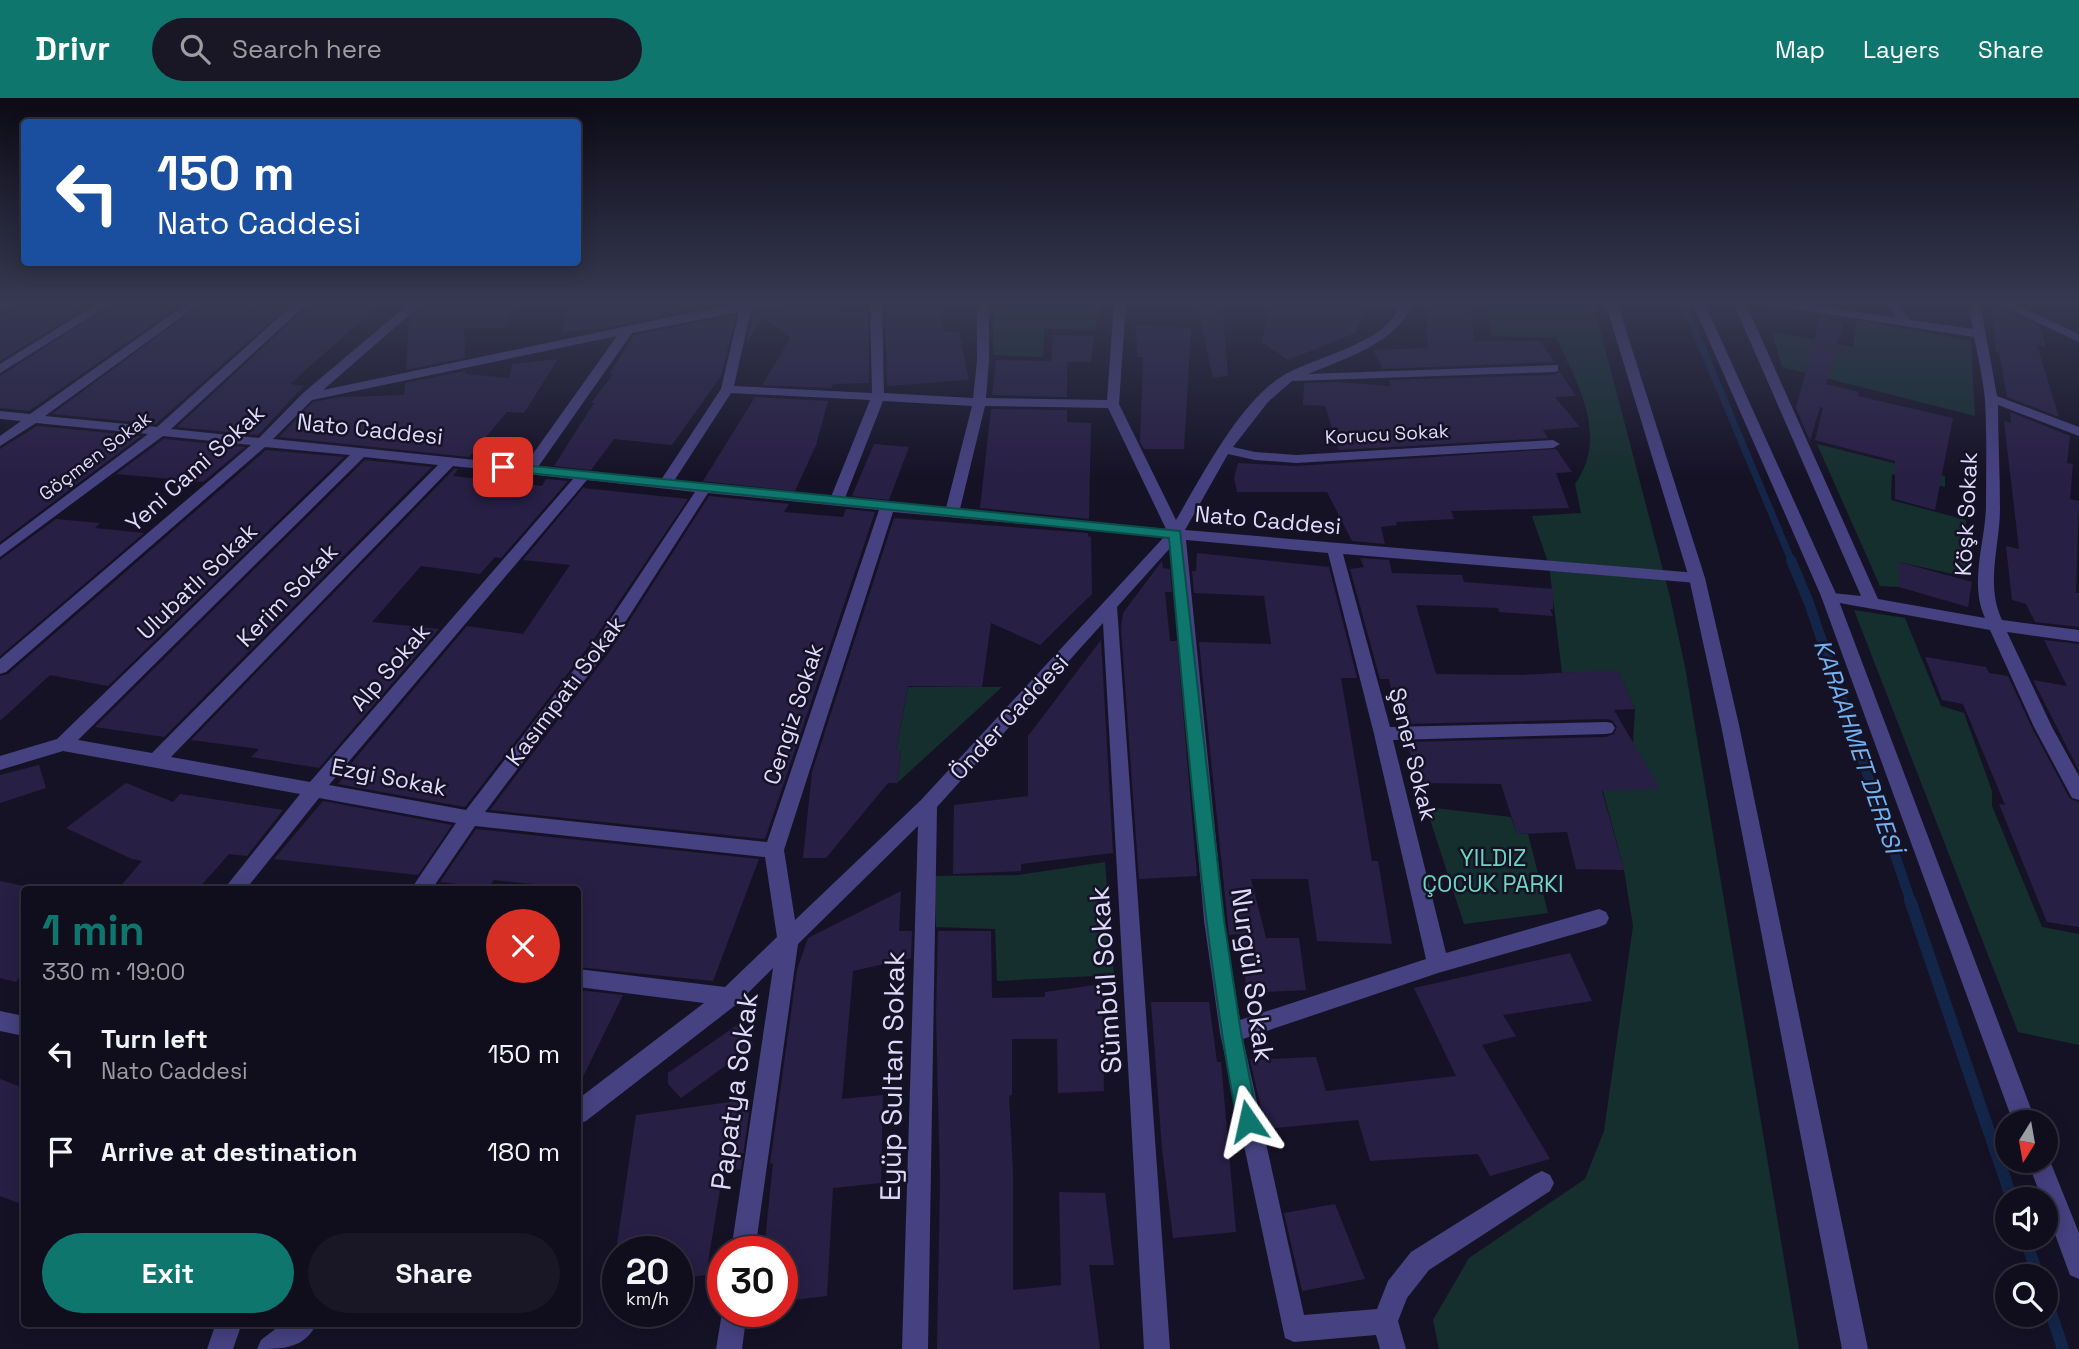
<!DOCTYPE html>
<html lang="en">
<head>
<meta charset="utf-8">
<style>
  :root { --surface:#100e1c; --page:#191725; --text:#f1f3f6; --muted:#9c9ca3; --line:#302e3b; --accent:#0f766e }
  body { margin:0; font-family:"Space Grotesk",sans-serif; background:var(--page); color:var(--text); height:100vh; display:flex; flex-direction:column; font-size:26px; white-space:nowrap }
  * { box-sizing:border-box; margin:0 }
  p { font-size:23px; color:var(--muted) }
  .icon { flex:none; width:38px; height:38px; fill:none; stroke:currentColor; stroke-width:2; stroke-linecap:round; stroke-linejoin:round }
  .map { position:relative; flex:1; overflow:hidden }
  .sheet { position:absolute; left:21px; top:788px; width:560px; height:441px; display:flex; flex-direction:column; background:var(--surface); border-radius:7px; box-shadow:0 4px 18px #0003,0 0 0 2px var(--line) }
  .sheet>* { flex:none }
  .top-card { position:absolute; left:21px; top:21px; width:560px; height:147px; border-radius:7px; box-shadow:0 4px 18px #0003,0 0 0 2px var(--line); background:#1a4fa0; color:#fff; overflow:hidden }
  .needle { width:46px; rotate:191deg }
  .tools { position:absolute; left:1995px; top:1012px; display:grid; gap:14px }
  .tools a { display:grid; place-items:center; width:63px; height:63px; border-radius:50%; background:var(--surface); box-shadow:0 4px 18px #0003,0 0 0 2px var(--line); font-size:35px }
  .speed { position:absolute; left:602px; top:1138px; display:flex; gap:14px; font-size:35px; font-weight:700; text-align:center }
  .speed>* { display:grid; place-content:center; width:91px; height:91px; border-radius:50%; background:var(--surface); box-shadow:0 4px 18px #0003,0 0 0 2px var(--line); line-height:1 }
  .speed small { font-size:18px; font-weight:400 }
  .speed .limit { border:10px solid #d22; background:#fff; color:#111 }
  .pin { position:absolute; display:grid; place-items:center; width:60px; height:60px; color:#fff; margin:-30px; border-radius:14px; box-shadow:0 4px 10px #0006 }
  .me { position:absolute; width:77px; margin:-38px; rotate:349deg; stroke-linejoin:round; filter:drop-shadow(0 0 5px #0008) }
  .turn { display:flex; align-items:center; gap:24px; height:147px; padding:0 21px; font-size:32px }
  .turn .icon { width:91px; height:91px; stroke-width:2.5 }
  .turn b { display:block; font-size:49px; line-height:60px }
  .round { display:grid; place-items:center; flex:none; width:74px; height:74px; border-radius:37px; background:var(--page) }
  .overview { display:flex; align-items:center; justify-content:space-between; height:119px; padding:0 21px }
  h1 { font-size:42px; font-weight:700; line-height:52px; color:var(--accent) }
  .button { display:flex; gap:14px; margin-top:auto; padding:14px 21px }
  .button a { flex:1; height:80px; border-radius:42px; background:var(--accent); color:#fff; font-size:28px; font-weight:700; line-height:80px; text-align:center }
  .button a+a { background:var(--page); color:var(--text) }
  ul { padding:0; list-style:none }
  li { display:flex; align-items:center; gap:21px; height:98px; padding:0 21px }
  li div { flex:1 }
  li b { display:block; font-size:26px }
  li em { font-style:normal }
  header { display:flex; align-items:center; gap:42px; box-sizing:border-box; height:98px; padding:0 35px; background:var(--accent); color:#fff }
  header strong { font-size:33px }
  nav { display:flex; gap:38px; margin-inline-start:auto; font-size:24px }
  .search { width:490px; height:63px; background:var(--page); display:flex; align-items:center; gap:18px; box-sizing:border-box; padding:0 24px; border-radius:38px; color:var(--muted); font-size:26px }
  .map>svg:first-child { display:block }
  .green { fill:#152f2f }
  .lines { fill:none; stroke-linecap:round; stroke-linejoin:round }
  .stream-far2 { stroke:#132548; stroke-width:7 }
  .stream-far1 { stroke:#132548; stroke-width:10 }
  .stream { stroke:#132548; stroke-width:12 }
  .building { fill:#281f45 }
  .minor { fill:#464180; fill-rule:evenodd }
  .tertiary { fill:#464180; fill-rule:evenodd }
  .route { fill:#0f766e; stroke:#0a4d48; stroke-width:2 }
  .labels { text-anchor:middle; dominant-baseline:central; stroke-width:5; stroke-linejoin:round; paint-order:stroke }
  .far-street-label { font-size:19px; fill:#dfdafc; stroke:#161226 }
  .street-label { font-size:23px; fill:#dfdafc; stroke:#161226 }
  .park-label { font-size:23px; fill:#6cd6bf; stroke:#161226 }
  .water-label { font-size:24px; font-style:italic; fill:#71b1f2; stroke:#161226 }
  .near-street-label { font-size:28px; fill:#dfdafc; stroke:#161226 }
</style>
</head>
<body>
<header>
<strong>Drivr</strong>
<div class="search"><svg class="icon" aria-label="search" viewBox="0 0 24 24"><circle cx="10" cy="10" r="6"/><path d="M15 15l6 6"/></svg>Search here</div>
<nav><a>Map</a><a>Layers</a><a>Share</a></nav>
</header>
<div class="map">
<svg width="2079" height="1251" viewBox="0 0 2079 1251">
  <rect width="100%" height="100%" fill="#161226"/>
  <g class="green">
    <path d="M993 204H1100L1095 232 1044 231 1043 259 993 257Z"/>
    <path d="M1487 204H1593L1670 499 1685 569 1799 1251H1439L1433 1222 1469 1160 1585 1081 1604 1033 1633 828 1624 772 1603 693 1633 645 1635 611 1618 573 1562 575 1549 467 1532 418 1581 415 1575 386C1609 338 1578 286 1556 240L1491 238Z"/>
    <path d="M1857 222 1971 243 1975 318 1782 269 1772 234 1853 249Z"/>
    <path d="M1817 346 1945 378V389L1892 376 1891 402 1966 422V479L1899 464V489L1880 488Z"/>
    <path d="M1854 512 1905 520 1941 608 1964 615 1992 693V708L2042 829 2079 836V947L2018 934Z"/>
    <path d="M908 589H1002L897 685 901 653 896 652Z"/>
    <path d="M1426 709 1511 719 1517 736H1528L1548 815 1464 826Z"/>
    <path d="M1105 764 1114 877 997 883 995 831 936 829 934 778 1018 777Z"/>
  </g>
  <g class="lines">
    <path class="stream-far2" d="M1683 204 1792 464"/>
    <path class="stream-far1" d="M1791 462 1809 505 1911 804"/>
    <g class="stream">
      <path d="M1910 802 2012 1101"/>
      <path d="M2025 1139 2038 1178"/>
      <path d="M2046 1200 2063 1251"/>
    </g>
  </g>
  <g class="building">
    <path d="M21 204H95L0 263V216Z"/>
    <path d="M116 204H185L29 313 0 310V278Z"/>
    <path d="M204 204H292L156 326 52 316Z"/>
    <path d="M312 204H382L290 286 304 288 258 337 177 329Z"/>
    <path d="M427 204H519L503 230H464L465 260 406 272 409 221Z"/>
    <path d="M571 204H735L600 231 561 234Z"/>
    <path d="M789 204H808V207L841 205V214L868 213 869 285 833 286 832 290 762 287 791 239 763 221 747 243 753 214 781 210Z"/>
    <path d="M1196 204H1222L1228 278 1213 280Z"/>
    <path d="M1270 204H1306L1365 210 1355 235 1288 262 1262 244Z"/>
    <path d="M1426 204H1471L1474 243H1540L1554 264 1383 271 1373 252 1428 250Z"/>
    <path d="M941 209 944 234H959L969 282 887 288 885 212Z"/>
    <path d="M1999 209 2039 228 2046 249 2037 247 2059 319 2007 299 1999 255 1996 254 1991 210Z"/>
    <path d="M736 217 721 278 672 347 614 341 591 372 554 368 594 305H591L613 276H609L634 237Z"/>
    <path d="M1820 219 1844 224 1826 286 1859 294 1858 298 1953 320 1935 412 1895 401V363L1815 342 1823 310 1820 309 1810 343 1796 310Z"/>
    <path d="M1136 227 1191 230 1184 351H1144L1140 344 1143 259H1137Z"/>
    <path d="M1053 237 1094 238 1091 264H1067V299L992 297 996 262 1051 263Z"/>
    <path d="M558 261 524 315 507 314 469 359 279 339 313 304 340 299 404 297 405 285 465 273V276L509 280 512 266Z"/>
    <path d="M1560 274 1576 298 1555 299 1580 329 1543 332 1548 340 1339 352 1325 308 1303 307 1304 285 1339 284 1391 288 1389 282 1554 277Z"/>
    <path d="M755 299 828 303 816 347 795 393 703 383Z"/>
    <path d="M991 311 1067 312V324L1091 325 1089 421 980 410Z"/>
    <path d="M2010 314 2070 338 2067 365 2073 366 2070 401 2079 403 2076 495H2079V529L2035 524 2026 506 2012 502 2006 448 2019 451 2005 332 2004 323 2011 325Z"/>
    <path d="M37 328 141 338 0 444V351Z"/>
    <path d="M164 341 245 349 203 384 116 376Z"/>
    <path d="M874 346 909 349 889 402 852 398Z"/>
    <path d="M1556 351 1572 374 1556 375 1569 410 1451 413 1454 421 1396 424 1397 427 1381 429 1385 446 1352 443 1327 394H1237L1234 380 1238 365 1296 368Z"/>
    <path d="M266 352 344 359 108 588 50 577 0 623V578L8 576Z"/>
    <path d="M365 362 432 369 164 639 95 629Z"/>
    <path d="M454 371H458L453 378 470 380 542 388 546 381 568 383 501 460 495 459 480 476 421 468 372 524 439 531 319 670 251 659 259 651 191 642Z"/>
    <path d="M583 390 688 401 594 541 465 709 338 686 348 674H344L467 528 523 536 570 467 523 462Z"/>
    <path d="M709 398 789 406 784 414 843 419 846 411 875 414 765 741 490 712 610 553Z"/>
    <path d="M894 420 1088 435V438L1091 439 1092 496 1040 547 991 525 982 589 908 588 896 652H901L897 685H888L826 760H803L812 674Z"/>
    <path d="M56 421 100 425 95 430 144 435 0 558V462Z"/>
    <path d="M1197 455 1329 469 1357 580H1341L1372 763H1378L1392 846 1317 843 1308 781H1251L1266 840H1299L1306 892 1247 895 1240 836 1229 837 1199 544 1271 546 1264 498 1194 495 1192 473H1196Z"/>
    <path d="M1360 460 1389 462 1392 475 1462 477 1464 484 1554 491 1553 511H1550L1553 518 1499 514 1498 510 1416 507 1436 576 1520 577 1618 572 1635 611 1614 612 1660 691 1602 693 1624 772 1576 771 1567 734 1517 736 1501 686 1418 685 1407 644 1606 639 1614 636 1617 629 1612 622 1606 621 1403 626 1400 616H1396L1389 581H1380L1350 471 1364 469Z"/>
    <path d="M1162 463 1163 470 1170 471 1172 494H1165L1170 543H1177L1197 778 1139 781 1121 529 1123 515Z"/>
    <path d="M1899 464 1972 484 1968 509 1899 489Z"/>
    <path d="M1101 542 1113 755 1021 766V773L953 776 954 707 1028 698V638Z"/>
    <path d="M2044 542 2079 546V673L2033 582 2067 588Z"/>
    <path d="M1925 559 1986 569 1989 575 2008 578 2032 630 2070 701 2079 704V829L2047 824 1999 706 2005 707 1963 606 1942 602Z"/>
    <path d="M39 667 46 690 0 705V677Z"/>
    <path d="M126 685 173 704 180 696 283 712 247 758 229 756 198 791H118L142 763 132 761 66 730Z"/>
    <path d="M323 703 452 727 418 777 274 761Z"/>
    <path d="M476 731 759 761 713 883 634 875 578 869V791L494 782 489 790 440 784Z"/>
    <path d="M0 783 24 788V874L16 884 0 880Z"/>
    <path d="M901 793 899 833H912L911 860 853 873 842 1001 883 997 881 1085 833 1090 827 1198 782 1203V1153H764L773 1065 770 1066 797 872 808 840Z"/>
    <path d="M938 833H991L992 900 1045 899V894L1102 886 1104 993 1058 995 1057 941H1012V997L1009 998 1013 1074V1192L1061 1187 1059 1094 1105 1095 1114 1167H1089L1100 1251H937L940 1085 936 915Z"/>
    <path d="M1570 855 1592 903 1503 917 1516 938 1482 947 1550 1061 1490 1078 1478 1056 1370 1063 1358 1022 1266 1031 1250 962 1316 959 1326 993 1456 978 1414 890Z"/>
    <path d="M578 892 623 897 578 989Z"/>
    <path d="M1151 904H1209L1217 964H1221L1236 1134 1173 1140 1162 1051Z"/>
    <path d="M740 925 754 947 681 1000 668 986V975Z"/>
    <path d="M0 981 24 990V1107L0 1098Z"/>
    <path d="M751 1001 741 1071 723 1073 706 1177 677 1181V1153H616L636 1017Z"/>
    <path d="M1335 1106 1365 1181 1302 1193 1284 1115Z"/>
  </g>
  <g class="lines">
    <g class="minor">
      <path d="M4 204H19L0 214V206Z"/>
      <path d="M100 204H114L0 275V266Z"/>
      <path d="M189 204H202L45 318 157 329 296 204H309L171 331 259 340 303 295 411 204H424L323 292 718 209 746 205 787 204 781 207 751 212 734 288 872 295 870 204H882L884 295 973 300 977 263V204H989V263L986 300 1107 302 1114 204H1126L1119 306 1176 422C1202 378 1240 303 1284 277 1315 259 1383 246 1398 211L1362 207 1356 204H1413C1399 244 1344 261 1308 276L1558 267V273L1554 274 1292 283 1268 304 1233 349 1255 354 1296 357 1553 342 1560 346 1553 350 1296 365 1255 362 1228 356 1185 432 1697 475 1705 480 1697 485 1343 456 1390 629 1606 624 1612 625 1615 630 1612 635 1606 636 1393 642 1446 855 1599 811 1606 814 1609 820 1606 826 1599 829 1438 875 1243 941 1304 1217 1377 1211 1388 1183 1411 1154 1534 1077 1542 1073 1550 1077 1554 1085 1550 1093 1429 1172 1407 1200 1398 1223 1406 1251H1380L1376 1237 1294 1244 1285 1240 1220 935 1204 822 1171 449 1117 509 1170 1251H1144L1103 525 937 709 928 1251H902L918 728 798 846 755 1153H731L773 870 737 906 586 1023 578 1026V1001L704 905 578 889V871L725 889 777 839 765 759 475 728 432 791H411L456 725 319 700 246 791H224L300 696 63 653 0 672V658L57 641 350 357 265 349 6 574 0 576V561L251 347 163 338 0 459V447L148 336 36 325 0 348V338L21 323 0 321V313L30 316ZM739 214 721 291 661 382 538 369 632 235ZM617 238 525 367 273 341 312 302ZM731 295 870 302 831 399 674 383ZM883 303 972 308 946 410 845 400ZM985 308 1108 310 1166 431 960 411ZM364 359 438 367 152 655 78 642ZM453 368 573 381 310 684 171 659ZM587 382 695 394 596 543 466 712 329 687ZM708 395 879 412 767 744 485 714 608 551ZM893 414 1164 439 921 702 795 822 784 752ZM1186 442 1328 455 1374 636 1426 861 1240 922 1224 822Z"/>
      <path d="M1733 204H1745L1878 501 1985 520C1969 485 1985 445 1986 409 1986 374 1987 337 1985 302 1983 281 1978 259 1974 239L1770 207 1764 204H1792L1897 220 1885 204H1897L1910 222 1973 231 1968 204H1980L1997 298 2079 329V338L1998 307C1998 341 2000 376 2000 410 2000 448 1985 486 2002 522L2079 532V544L2007 534 2052 629 2079 678V702L2072 700 2034 629 1990 532 1823 502 1821 498 1823 494 1861 498Z"/>
      <path d="M1994 204H2009L2079 236V244Z"/>
      <path d="M0 913 24 918V938L0 933Z"/>
      <path d="M723 1209V1213H747L742 1251H716Z"/>
      <path d="M216 1225H242L233 1251H207Z"/>
      <path d="M283 1225H317C305 1251 282 1251 257 1251L261 1242Z"/>
    </g>
    <g class="tertiary">
      <path d="M1605 204H1617L1705 480 1739 627 1868 1251H1842L1721 627 1689 480Z"/>
      <path d="M1692 204H1704L1837 498 2036 1024H2013L1821 498Z"/>
      <path d="M2046 1053 2079 1135V1181L2070 1177 2046 1112V1101H2042L2027 1062H2046Z"/>
    </g>
  </g>
  <linearGradient id="sky" x2="0" y2="1"><stop stop-color="#0c0a15"/><stop offset="0.54" stop-color="#363952"/><stop offset="1" stop-color="#363952" stop-opacity="0"/></linearGradient>
  <rect width="2079" height="379" fill="url(#sky)"/>
  <path class="route" d="M503 365 1180 433 1224 822 1241 935 1258 1023 1255 1030 1248 1033 1240 1030 1237 1023C1201 830 1187 635 1169 440L498 372 496 369Z"/>
  <g class="labels">
    <g class="far-street-label">
      <text transform="translate(1387 336) rotate(-3)">Korucu Sokak</text>
      <text transform="translate(95 358) rotate(-37)">Göçmen Sokak</text>
    </g>
    <g class="street-label">
      <text transform="translate(370 331) rotate(6)">Nato Caddesi</text>
      <text transform="translate(195 370) rotate(-42)">Yeni Cami Sokak</text>
      <text transform="translate(1966 416) rotate(-87)">Köşk Sokak</text>
      <text transform="translate(1268 422) rotate(5)">Nato Caddesi</text>
      <text transform="translate(197 483) rotate(-44)">Ulubatlı Sokak</text>
      <text transform="translate(287 497) rotate(-46)">Kerim Sokak</text>
      <text transform="translate(390 569) rotate(-49)">Alp Sokak</text>
      <text transform="translate(565 593) rotate(-53)">Kasımpatı Sokak</text>
      <text transform="translate(793 616) rotate(-72)">Cengiz Sokak</text>
      <text transform="translate(1009 619) rotate(-47)">Önder Caddesi</text>
      <text transform="translate(1413 656) rotate(76)">Şener Sokak</text>
      <text transform="translate(389 679) rotate(11)">Ezgi Sokak</text>
    </g>
    <g class="park-label">
      <text x="1493" y="760">YILDIZ<tspan x="1493" dy="26">ÇOCUK PARKI</tspan></text>
    </g>
    <g class="water-label">
      <text transform="translate(1858 648) rotate(71)">KARAAHMET DERESİ</text>
    </g>
    <g class="near-street-label">
      <text transform="translate(1253 877) rotate(82)">Nurgül Sokak</text>
      <text transform="translate(1105 882) rotate(-94)">Sümbül Sokak</text>
      <text transform="translate(892 978) rotate(-89)">Eyüp Sultan Sokak</text>
      <text transform="translate(734 993) rotate(-82)">Papatya Sokak</text>
    </g>
  </g>
</svg>
<div class="tools">
<a><svg class="needle" viewBox="-14 -14 28 28"><path d="M0-13l5 13h-10z" fill="#e53935"/><path d="M0 13l5-13h-10z" fill="#9c9ca3"/></svg></a>
<a><svg class="icon" aria-label="sound" viewBox="0 0 24 24"><path d="M4 9h4l5-4v14l-5-4H4zM17 9q2 3 0 6"/></svg></a>
<a><svg class="icon" aria-label="search" viewBox="0 0 24 24"><circle cx="10" cy="10" r="6"/><path d="M15 15l6 6"/></svg></a>
</div>
<div class="speed"><div>20<small>km/h</small></div><div class="limit">30</div></div>
<div class="pin" style="left:503px;top:369px;background:#d93025"><svg class="icon" aria-label="arrive" viewBox="0 0 24 24"><path d="M6 21V4h12l-3 4 3 4H6"/></svg></div>
<svg class="me" style="left:1248px;top:1023px" viewBox="-20 -20 40 40"><path d="M0-17L14 15 0 8-14 15z" fill="#0f766e" stroke="#fff" stroke-width="4"/></svg>
<div class="top-card">
<div class="turn"><svg class="icon" aria-label="left" viewBox="0 0 24 24"><path d="M17 20v-9H6M10 6l-5 5 5 5"/></svg><div><b>150 m</b>Nato Caddesi</div></div>
</div>
<section class="sheet">
<div class="overview"><div><h1>1 min</h1><p>330 m · 19:00</p></div><a class="round" style="background:#d93025;color:#fff"><svg class="icon" aria-label="close" viewBox="0 0 24 24"><path d="M6 6l12 12M18 6L6 18"/></svg></a></div>
<ul>
<li><svg class="icon" aria-label="left" viewBox="0 0 24 24"><path d="M17 20v-9H6M10 6l-5 5 5 5"/></svg><div><b>Turn left</b><p>Nato Caddesi</p></div><em>150 m</em></li>
<li><svg class="icon" aria-label="arrive" viewBox="0 0 24 24"><path d="M6 21V4h12l-3 4 3 4H6"/></svg><div><b>Arrive at destination</b></div><em>180 m</em></li>
</ul>
<div class="button"><a>Exit</a><a>Share</a></div>
</section>
</div>
</body>
</html>
